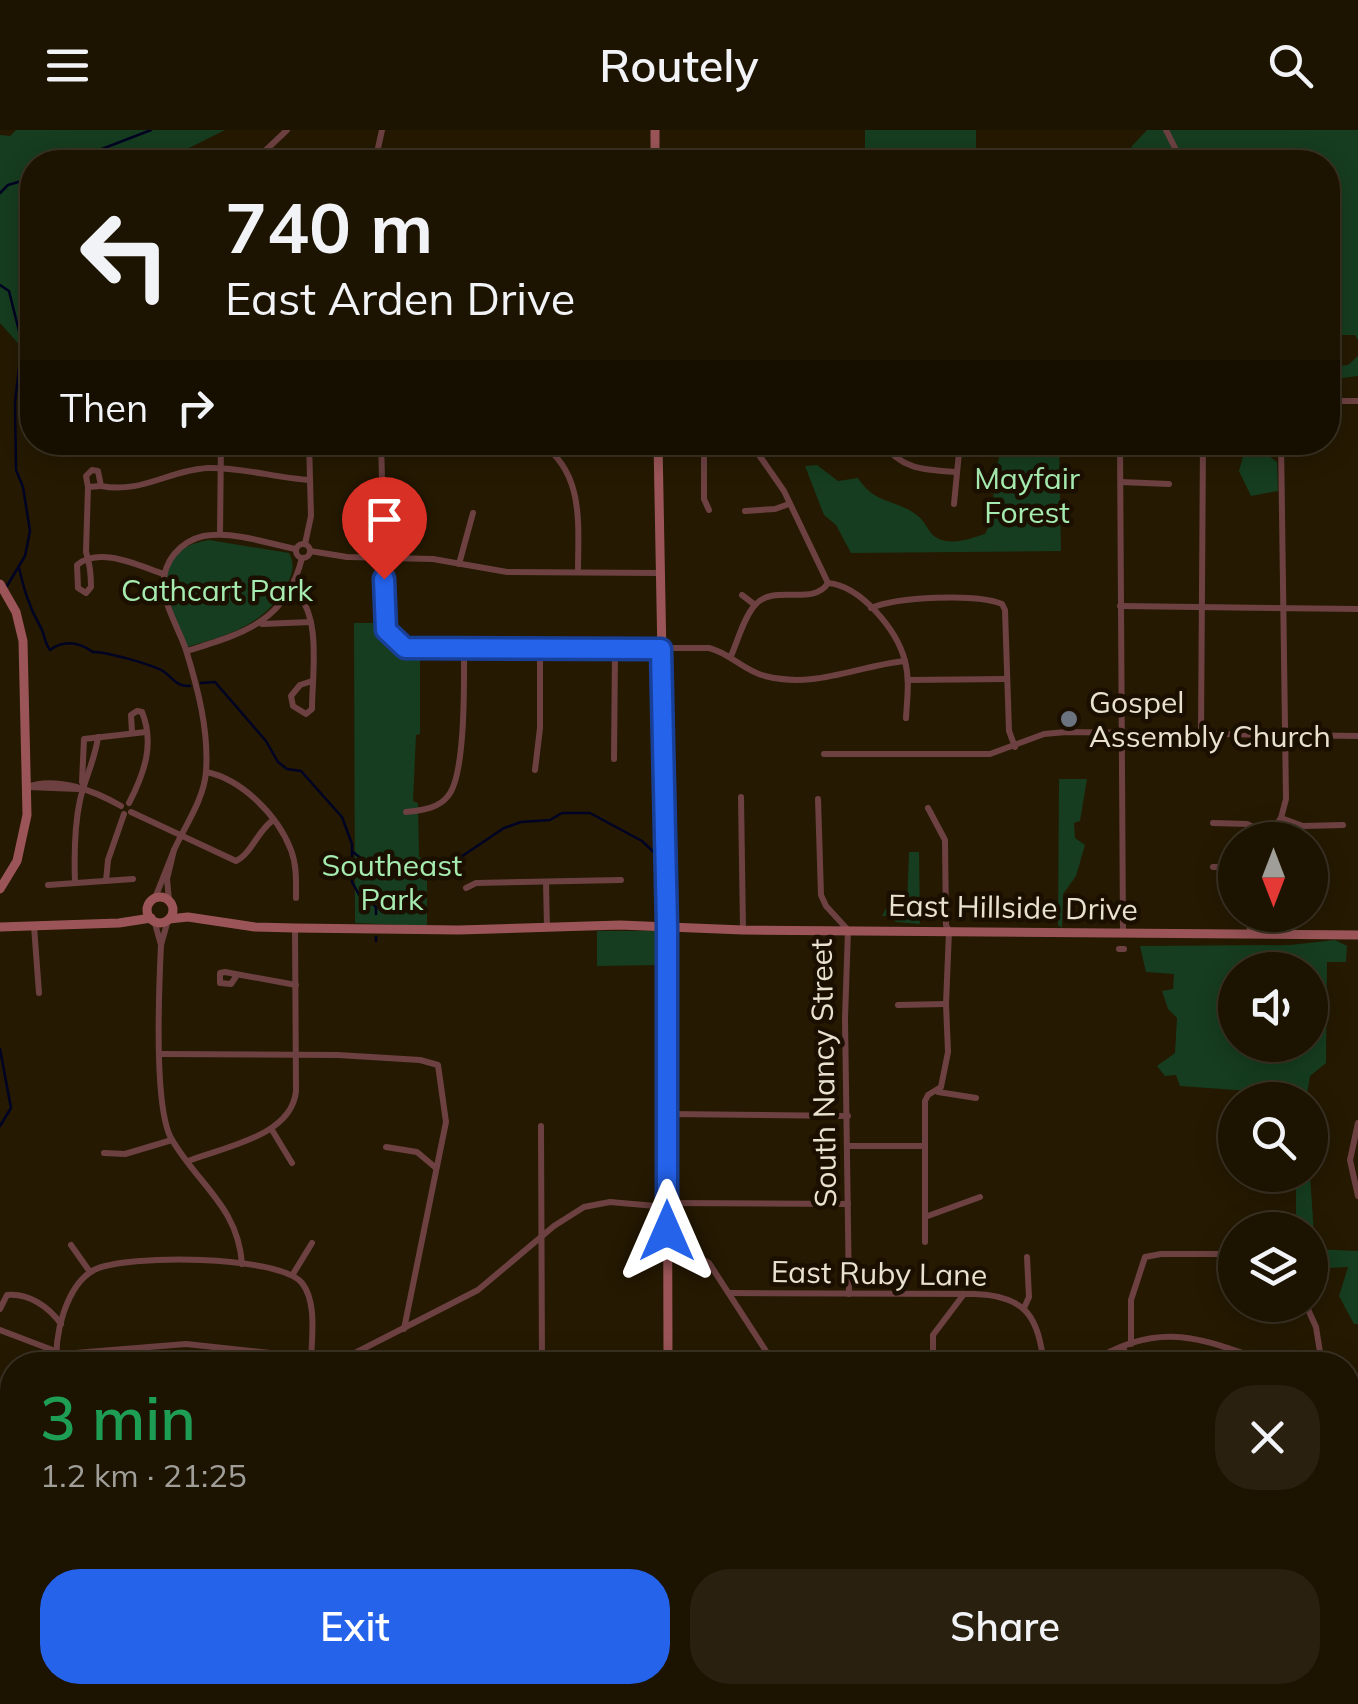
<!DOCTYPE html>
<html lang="en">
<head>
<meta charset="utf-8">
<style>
  :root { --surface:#1c1301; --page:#292010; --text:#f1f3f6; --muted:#a09e99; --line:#3a3223; --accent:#2563eb }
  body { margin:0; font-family:Mulish,sans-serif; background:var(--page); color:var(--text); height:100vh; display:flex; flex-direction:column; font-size:38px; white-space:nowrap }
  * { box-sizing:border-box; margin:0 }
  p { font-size:32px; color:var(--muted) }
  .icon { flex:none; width:55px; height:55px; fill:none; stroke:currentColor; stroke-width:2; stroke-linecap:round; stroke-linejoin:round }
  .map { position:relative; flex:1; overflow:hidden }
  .side { position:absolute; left:0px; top:1222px; width:1360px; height:352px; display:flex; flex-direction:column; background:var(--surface); border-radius:40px 40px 0 0; box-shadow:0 5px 25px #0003,0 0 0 2px var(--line) }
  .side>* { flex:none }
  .banner { position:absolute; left:20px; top:20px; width:1320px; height:305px; border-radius:40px; box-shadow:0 5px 25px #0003,0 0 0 2px var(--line); background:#1c1301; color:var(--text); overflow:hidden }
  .needle { width:65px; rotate:180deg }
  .controls { position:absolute; left:1218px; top:692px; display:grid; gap:20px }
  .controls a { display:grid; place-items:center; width:110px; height:110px; border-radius:50%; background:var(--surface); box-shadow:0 5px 25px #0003,0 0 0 2px var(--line); font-size:50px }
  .pin { position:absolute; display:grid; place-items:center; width:85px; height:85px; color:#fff; margin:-102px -42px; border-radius:50% 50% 50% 0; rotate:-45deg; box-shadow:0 0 10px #0007 }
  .pin .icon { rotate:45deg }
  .me { position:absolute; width:110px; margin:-55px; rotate:0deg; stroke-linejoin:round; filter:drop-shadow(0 0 8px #0008) }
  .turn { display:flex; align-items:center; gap:35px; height:210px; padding:0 40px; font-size:45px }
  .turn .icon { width:130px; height:130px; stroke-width:2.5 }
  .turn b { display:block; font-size:70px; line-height:85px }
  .then { display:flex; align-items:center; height:95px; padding:0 40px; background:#0003; gap:20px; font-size:38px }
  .round { display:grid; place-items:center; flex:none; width:105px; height:105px; border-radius:40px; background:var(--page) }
  .headline { display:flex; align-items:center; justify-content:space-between; height:170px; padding:0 40px }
  h1 { font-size:60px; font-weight:600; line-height:75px; color:#1e9e55 }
  .primary-button { display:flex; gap:20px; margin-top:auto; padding:20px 40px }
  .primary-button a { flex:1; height:115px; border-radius:40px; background:var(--accent); color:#fff; font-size:40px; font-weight:600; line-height:115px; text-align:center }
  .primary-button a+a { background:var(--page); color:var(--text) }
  header { display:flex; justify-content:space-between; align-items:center; height:130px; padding:0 40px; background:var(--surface); font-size:45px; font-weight:600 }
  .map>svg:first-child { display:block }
  .green { fill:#163d1f; fill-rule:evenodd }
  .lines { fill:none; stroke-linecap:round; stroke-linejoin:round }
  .stream { stroke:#000323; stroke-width:2.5 }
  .street { stroke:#6d4142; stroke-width:6 }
  .secondary { stroke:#9b5558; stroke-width:9 }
  .route-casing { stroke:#184099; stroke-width:25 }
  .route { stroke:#2563eb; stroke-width:18 }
  .worship-dot { fill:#6b7280; stroke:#1b1000; stroke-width:4 }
  .labels { text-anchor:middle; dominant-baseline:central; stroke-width:9; stroke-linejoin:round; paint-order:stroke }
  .park-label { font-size:30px; fill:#a6ebb0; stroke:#1b1000 }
  .poi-label { font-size:30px; fill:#e9e1d2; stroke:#1b1000; text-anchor:start }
  .street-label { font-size:30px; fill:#e9e1d2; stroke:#1b1000 }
</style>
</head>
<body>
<header><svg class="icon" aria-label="menu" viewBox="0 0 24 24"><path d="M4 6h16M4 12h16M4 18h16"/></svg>Routely<svg class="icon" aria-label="search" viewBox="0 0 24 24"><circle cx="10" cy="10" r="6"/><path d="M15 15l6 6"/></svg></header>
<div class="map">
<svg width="1358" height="1574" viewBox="0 0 1358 1574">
  <rect width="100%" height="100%" fill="#251901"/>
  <g class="green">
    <path d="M16 0H225L161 32H32V229L0 193V5L10 6Z"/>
    <path d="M865 0H976V32H744L745 20 865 21Z"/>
    <path d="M1147 0H1358V210L1355 205H1328V32H1125L1132 16Z"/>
    <path d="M1358 226V246L1328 250V237L1348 235Z"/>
    <path d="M999 313H1059L1061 421 851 423 836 395 824 385 805 336 817 335 838 351 858 348C875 375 897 369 918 386 929 395 928 408 946 411 960 413 972 408 985 404L994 386 993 352 1001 319Z"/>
    <path d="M1230 313H1252L1277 332 1278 361 1251 366 1239 341 1243 327 1232 318Z"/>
    <path d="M209 410 289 423C295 433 293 444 287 454 266 495 228 505 187 517 171 476 142 421 209 410Z"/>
    <path d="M354 493H380C386 514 400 521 420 523V604L416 605 413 671 418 673 419 727 427 729V796L355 793Z"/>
    <path d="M1059 649H1087L1080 691 1074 693 1075 708 1085 715 1076 746 1063 764 1062 798 1058 795Z"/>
    <path d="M909 722H919L920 794 896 792 890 786H882L886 778 907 774Z"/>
    <path d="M597 801H654L659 805V835L597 836Z"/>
    <path d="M1335 810 1347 816 1346 832H1327L1326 933 1310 946 1306 970H1277L1263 962 1180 956 1176 945 1165 946 1157 936 1175 923 1177 888 1168 879 1162 861 1173 859 1174 844 1146 842 1140 816 1290 815ZM1235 840H1310V915H1235Z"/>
    <path d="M1296 1045H1310L1315 1119 1358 1121V1194H1354L1339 1166 1348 1137 1328 1138 1317 1157H1310V1100H1296Z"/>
  </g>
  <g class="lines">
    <g class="stream">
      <path d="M68 32 151 0"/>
      <path d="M0 63 8 55 32 48"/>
      <path d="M0 155 9 161 22 213 15 272 16 340 23 357 30 401 25 426 7 456"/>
      <path d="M19 438C24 459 29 477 40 496 45 504 44 512 50 520 65 509 80 513 93 522 104 521 153 535 163 541 173 548 177 557 190 556"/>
      <path d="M201 553 215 552 266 611 278 632 287 639 301 641 342 687 352 714V752L366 777 372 773 376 777V784"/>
      <path d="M353 722 372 737H389L410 747 422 746 437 743 504 698 521 692 550 690 562 683H590L642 711 657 725"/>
      <path d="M376 811V807"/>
      <path d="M0 919 11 978 0 996"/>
      <path d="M1348 1268 1358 1270"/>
    </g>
    <g class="street">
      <path d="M1166 0 1182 32"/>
      <path d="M243 32 266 20 287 0"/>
      <path d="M375 32 382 0"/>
      <path d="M1328 271H1358"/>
      <path d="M381 312 386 500 405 518H709C730 523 744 541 765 546 815 559 857 536 905 531"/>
      <path d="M539 312C585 342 578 394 578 442"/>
      <path d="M704 312V369L709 380"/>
      <path d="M750 312 784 361 828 453C861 456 897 500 905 531 910 550 907 569 906 588"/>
      <path d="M882 312C901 340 925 340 957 342"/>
      <path d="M1120 312 1123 803"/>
      <path d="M382 316 407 312"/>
      <path d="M1121 352 1169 354"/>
      <path d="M101 356 88 357 86 422C90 434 91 445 91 457L86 463 78 458 77 435C100 416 139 436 164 444"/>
      <path d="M88 357 86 346 92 340 98 341 101 356C142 364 169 340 208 338 242 337 276 348 310 350"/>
      <path d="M954 374 960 312"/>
      <path d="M745 381 775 379 789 374"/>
      <path d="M220 404 221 312"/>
      <circle cx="303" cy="421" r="7"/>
      <path d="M305 414 311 386 309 312"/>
      <path d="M310 421 347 427 433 429 507 442 659 443"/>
      <path d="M459 434 473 383"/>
      <path d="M292 458C323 483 312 543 312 579L306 584 293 576 291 566 300 555 312 551"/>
      <path d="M742 465 755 475"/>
      <path d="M1120 476 1358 479"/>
      <path d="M871 478C897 467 976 463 1002 474L1005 480 1009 601 1015 617"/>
      <path d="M262 494 311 492"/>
      <path d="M187 521C244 503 286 492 302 428"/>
      <path d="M731 526C738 510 744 487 755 475 774 453 813 477 828 453"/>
      <path d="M908 550 1006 549"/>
      <path d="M1201 604 1203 312"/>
      <path d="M824 624H990L1044 604 1066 602 1358 606"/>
      <path d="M614 629 615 520"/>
      <path d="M535 640 540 598V519"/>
      <path d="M206 642C242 649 278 686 291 720 297 736 296 752 296 768"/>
      <path d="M84 656 82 652 84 609 146 602"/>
      <path d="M27 657C57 646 95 661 121 676"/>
      <path d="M28 657 78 659"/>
      <path d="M741 667 743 800"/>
      <path d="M818 669 821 765 826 776 848 800 845 888 849 1164"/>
      <path d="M129 673C144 644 155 614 142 582L137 581 131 585 132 602"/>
      <path d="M131 682 236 731C251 724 257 702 272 691"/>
      <path d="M406 682C421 680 438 679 448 666 466 645 464 549 464 519"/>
      <path d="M1281 688 1303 696 1343 695"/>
      <path d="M1213 693 1247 694 1269 705"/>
      <path d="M1265 710 1281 688 1286 669 1281 312"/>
      <path d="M174 720C185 696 204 669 206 642 209 601 198 559 186 520 179 498 160 470 164 447 168 423 189 406 212 405 239 403 270 414 296 419"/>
      <path d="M1213 737H1235"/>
      <path d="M106 751 108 730 124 684"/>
      <path d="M546 752 547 798"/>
      <path d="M75 753C74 725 74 698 80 670 85 648 95 630 98 607"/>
      <path d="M48 755 133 749"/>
      <path d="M466 758 476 753 621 750"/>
      <path d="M155 768 174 720 167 749 169 770"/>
      <path d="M1249 785 1250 804"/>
      <path d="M154 790 161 815 168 790"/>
      <path d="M34 796 39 863"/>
      <path d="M161 815C159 856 154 976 171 1008 197 1054 238 1076 242 1134"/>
      <path d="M1119 819H1124"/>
      <path d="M237 845 231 854 220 853V843L225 842 296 855"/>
      <path d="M898 875 946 874"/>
      <path d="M161 924 338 925 420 930 438 935 446 992 404 1199"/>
      <path d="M938 962 976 968"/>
      <path d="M667 984 848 986"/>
      <path d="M1358 993 1350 1030 1358 1066"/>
      <path d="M541 996 542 1235"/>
      <path d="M272 1000 292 1033"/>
      <path d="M848 1016H923"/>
      <path d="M386 1017 417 1022 436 1038"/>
      <path d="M104 1023 125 1024 172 1010"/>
      <path d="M188 1031C224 1017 292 1006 296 961L295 798"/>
      <path d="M667 1073 848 1074"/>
      <path d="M925 1087 980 1067"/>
      <path d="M925 1112V971L928 965 941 957 948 922 946 874 949 801 946 795 945 710 928 678"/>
      <path d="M71 1115 90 1142"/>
      <path d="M668 1125H695L709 1133 775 1235"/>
      <path d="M293 1144 312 1113"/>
      <path d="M731 1163 975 1164C1027 1166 1038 1187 1044 1235"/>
      <path d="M1306 1175 1316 1197 1322 1235"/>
      <path d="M1024 1178 1029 1167 1027 1127"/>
      <path d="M0 1179 7 1165C29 1163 49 1177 61 1194"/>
      <path d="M0 1200 63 1224 186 1214 271 1223 351 1225 478 1160 554 1096 584 1077 610 1072 667 1077"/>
      <path d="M1131 1214V1170L1145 1127 1161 1124H1235"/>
      <path d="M1123 1217 1130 1235"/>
      <path d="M58 1235C52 1208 67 1154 94 1140 126 1124 279 1125 302 1153 318 1173 311 1211 311 1235"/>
      <path d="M933 1235V1205L964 1164"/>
      <path d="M1086 1235C1163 1187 1200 1209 1277 1235"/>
      <path d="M1348 1258 1358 1260"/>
      <path d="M1348 1277 1358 1278"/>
      <path d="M0 1389 12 1386"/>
      <path d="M1348 1441H1358"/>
      <path d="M1348 1504H1358"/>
      <path d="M102 1562 103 1574"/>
      <path d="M1056 1562 1057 1574"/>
      <path d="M1180 1562 1211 1569 1358 1570"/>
      <path d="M1302 1562V1574"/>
      <path d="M669 1565 1057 1568 1088 1567 1100 1562"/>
      <path d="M235 1574 236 1562"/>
    </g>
    <g class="secondary">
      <path d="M655 0V32"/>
      <path d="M658 312 667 797 668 1235"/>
      <path d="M0 454 16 482 23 511 27 685 17 731 0 759"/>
      <circle cx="160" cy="780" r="13"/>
      <path d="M169 789 188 787 255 797 295 798 459 800 620 795 743 800 1358 805"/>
      <path d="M0 797 119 793 151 788"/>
      <path d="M669 1562V1574"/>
    </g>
  </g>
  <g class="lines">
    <defs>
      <path id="route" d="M384 449 386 500 405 518 661 519 667 797V1101"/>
    </defs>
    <use href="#route" class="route-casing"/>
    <use href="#route" class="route"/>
  </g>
  <circle class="worship-dot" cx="1069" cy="589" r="10"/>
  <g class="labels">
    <g class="park-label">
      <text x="1027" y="348">Mayfair<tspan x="1027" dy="34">Forest</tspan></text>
      <text x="217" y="460">Cathcart Park</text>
      <text x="392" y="735">Southeast<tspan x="392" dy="34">Park</tspan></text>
    </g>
    <g class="poi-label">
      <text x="1089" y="572">Gospel<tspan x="1089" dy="34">Assembly Church</tspan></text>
    </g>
    <g class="street-label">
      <text transform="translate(1013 777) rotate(1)">East Hillside Drive</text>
      <text transform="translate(823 943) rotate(-91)">South Nancy Street</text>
      <text transform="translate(879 1143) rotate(1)">East Ruby Lane</text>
    </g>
  </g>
</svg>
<div class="controls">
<a><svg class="needle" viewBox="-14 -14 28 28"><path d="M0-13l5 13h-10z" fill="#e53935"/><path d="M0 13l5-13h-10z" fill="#a09e99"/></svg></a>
<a><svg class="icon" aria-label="sound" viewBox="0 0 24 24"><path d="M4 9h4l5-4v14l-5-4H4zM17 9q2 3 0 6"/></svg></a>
<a><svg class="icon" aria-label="search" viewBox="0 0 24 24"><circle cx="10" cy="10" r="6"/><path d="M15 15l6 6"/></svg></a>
<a><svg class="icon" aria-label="layers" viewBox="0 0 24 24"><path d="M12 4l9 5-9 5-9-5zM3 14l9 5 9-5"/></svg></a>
</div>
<div class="pin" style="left:384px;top:449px;background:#d93025"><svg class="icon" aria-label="arrive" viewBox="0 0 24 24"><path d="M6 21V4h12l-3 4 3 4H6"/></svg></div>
<svg class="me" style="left:667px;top:1101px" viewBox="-20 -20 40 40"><path d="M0-17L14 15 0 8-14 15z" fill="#2563eb" stroke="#fff" stroke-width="4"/></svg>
<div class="banner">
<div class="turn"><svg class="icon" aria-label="left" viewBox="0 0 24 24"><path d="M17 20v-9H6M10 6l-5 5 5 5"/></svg><div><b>740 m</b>East Arden Drive</div></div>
<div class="then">Then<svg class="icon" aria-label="right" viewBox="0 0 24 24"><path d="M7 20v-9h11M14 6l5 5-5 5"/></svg></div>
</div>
<section class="side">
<div class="headline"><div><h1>3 min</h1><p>1.2 km · 21:25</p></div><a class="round"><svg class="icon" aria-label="close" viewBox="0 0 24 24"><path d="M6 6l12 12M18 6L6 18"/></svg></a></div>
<div class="primary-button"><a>Exit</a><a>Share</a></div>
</section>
</div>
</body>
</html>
